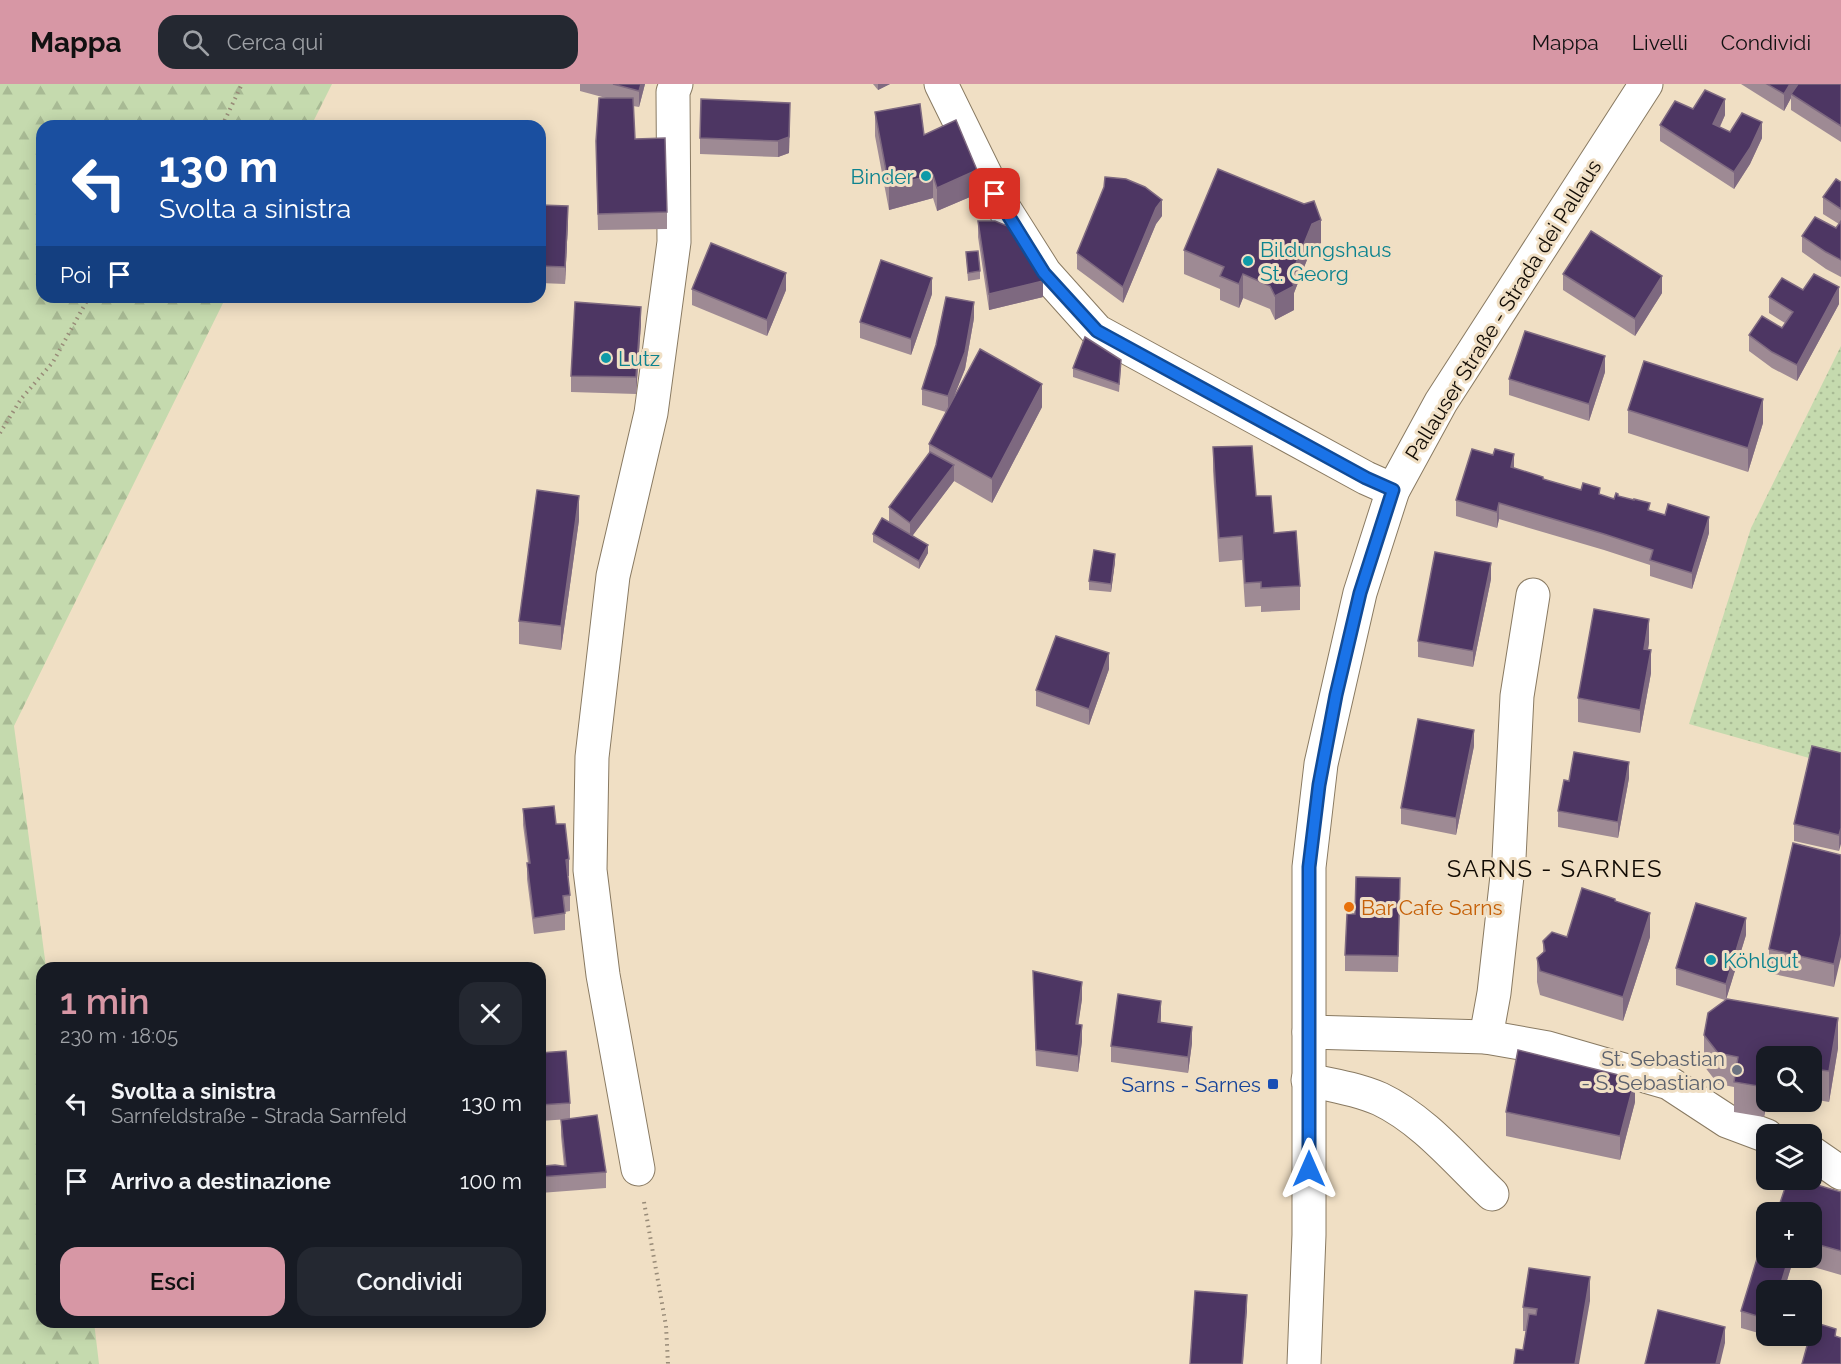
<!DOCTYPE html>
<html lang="it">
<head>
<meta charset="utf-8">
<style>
  :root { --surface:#171b24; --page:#242831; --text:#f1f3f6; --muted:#9ea1a6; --accent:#d797a5 }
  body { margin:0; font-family:Raleway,sans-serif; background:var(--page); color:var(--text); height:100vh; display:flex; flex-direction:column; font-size:22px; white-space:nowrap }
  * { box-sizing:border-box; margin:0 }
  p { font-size:20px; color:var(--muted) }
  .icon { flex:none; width:33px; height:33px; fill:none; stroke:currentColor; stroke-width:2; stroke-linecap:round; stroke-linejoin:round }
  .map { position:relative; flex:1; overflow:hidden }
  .drawer { position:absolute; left:36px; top:878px; width:510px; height:366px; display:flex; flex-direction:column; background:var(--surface); border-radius:18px; box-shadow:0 3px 15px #0003 }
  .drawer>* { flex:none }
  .banner { position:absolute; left:36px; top:36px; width:510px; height:183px; border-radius:18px; box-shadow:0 3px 15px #0003; background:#1a4fa0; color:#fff; overflow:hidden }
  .fabs { position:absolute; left:1756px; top:962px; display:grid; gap:12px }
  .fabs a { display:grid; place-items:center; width:66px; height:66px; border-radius:12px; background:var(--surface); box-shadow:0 3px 15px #0003; font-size:30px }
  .pin { position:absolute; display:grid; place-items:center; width:51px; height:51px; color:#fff; margin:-26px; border-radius:12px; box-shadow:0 3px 9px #0006 }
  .me { position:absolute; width:66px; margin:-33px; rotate:0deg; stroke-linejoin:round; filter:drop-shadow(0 0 4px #0008) }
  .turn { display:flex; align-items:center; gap:21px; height:126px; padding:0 24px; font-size:27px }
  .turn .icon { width:78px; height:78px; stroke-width:2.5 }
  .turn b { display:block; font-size:42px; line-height:51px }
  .then { display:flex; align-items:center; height:57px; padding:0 24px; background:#0003; gap:12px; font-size:22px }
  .round { display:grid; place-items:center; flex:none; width:63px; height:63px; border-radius:18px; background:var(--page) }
  .overview { display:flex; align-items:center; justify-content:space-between; height:102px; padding:0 24px }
  h1 { font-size:36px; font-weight:600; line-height:45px; color:var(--accent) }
  .cta { display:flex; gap:12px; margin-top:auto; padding:12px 24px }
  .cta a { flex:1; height:69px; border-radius:18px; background:var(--accent); color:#111; font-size:24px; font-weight:600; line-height:69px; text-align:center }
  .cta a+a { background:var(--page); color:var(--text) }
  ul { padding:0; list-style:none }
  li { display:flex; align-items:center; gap:18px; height:78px; padding:0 24px }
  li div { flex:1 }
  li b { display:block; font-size:22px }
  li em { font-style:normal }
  header { display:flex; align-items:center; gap:36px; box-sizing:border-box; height:84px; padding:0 30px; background:var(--accent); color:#111 }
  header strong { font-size:28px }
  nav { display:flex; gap:33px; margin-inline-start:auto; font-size:21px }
  .search { width:420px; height:54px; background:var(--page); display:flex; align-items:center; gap:15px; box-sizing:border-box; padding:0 21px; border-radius:18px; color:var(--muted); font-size:22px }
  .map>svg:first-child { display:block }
  .grass { fill:url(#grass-dots) }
  .forest { fill:url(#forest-firs) }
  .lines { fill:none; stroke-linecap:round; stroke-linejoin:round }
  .minor-casing { stroke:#897a62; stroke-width:35 }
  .path { stroke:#988b78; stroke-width:4; stroke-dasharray:1.5 4.5; stroke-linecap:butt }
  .minor { stroke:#fff; stroke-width:33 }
  .wall { fill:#9e8a94 }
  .shaded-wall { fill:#7e6980 }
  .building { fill:#4d3663; stroke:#7e6980; stroke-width:1.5 }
  .route-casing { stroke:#114b97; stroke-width:15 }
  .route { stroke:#1a73e8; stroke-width:10 }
  .culture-dot { fill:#0f9aa8; stroke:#f0dfc4; stroke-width:2 }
  .food-dot { fill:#e8710a; stroke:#f0dfc4; stroke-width:2 }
  .worship-dot { fill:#6b7280; stroke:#f0dfc4; stroke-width:2 }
  .transit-dot { fill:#1a4fb4; stroke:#f0dfc4; stroke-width:2 }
  .labels { text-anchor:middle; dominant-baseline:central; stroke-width:6; stroke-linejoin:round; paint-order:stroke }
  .culture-label { font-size:21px; fill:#0d838f; stroke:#f0dfc4; text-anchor:start }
  .street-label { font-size:21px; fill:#110b04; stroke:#f0dfc4 }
  .food-label { font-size:21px; fill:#c56008; stroke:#f0dfc4; text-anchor:start }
  .worship-label { font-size:21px; fill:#5b616d; stroke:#f0dfc4; text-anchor:end }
  .transit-label { font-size:21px; fill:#164399; stroke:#f0dfc4; text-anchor:end }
  .quarter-label { font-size:24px; letter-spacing:1.5px; fill:#110b04; stroke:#f0dfc4 }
</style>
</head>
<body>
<header>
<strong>Mappa</strong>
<div class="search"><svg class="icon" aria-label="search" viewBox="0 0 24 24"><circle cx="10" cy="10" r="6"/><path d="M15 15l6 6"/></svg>Cerca qui</div>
<nav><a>Mappa</a><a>Livelli</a><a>Condividi</a></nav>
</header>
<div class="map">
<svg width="1841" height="1280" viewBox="0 0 1841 1280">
  <defs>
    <pattern id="grass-dots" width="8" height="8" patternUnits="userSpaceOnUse" patternTransform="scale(1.5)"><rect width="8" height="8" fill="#c5daae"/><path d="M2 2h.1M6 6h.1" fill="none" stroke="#a8ba94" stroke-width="1.8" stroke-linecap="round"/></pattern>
    <pattern id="forest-firs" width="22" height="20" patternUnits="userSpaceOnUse" patternTransform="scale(1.5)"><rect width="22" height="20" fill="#c5daae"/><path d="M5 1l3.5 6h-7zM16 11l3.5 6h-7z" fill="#a8ba94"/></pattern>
  </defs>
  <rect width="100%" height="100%" fill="#f0dfc4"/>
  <path class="grass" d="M1841 262V683L1689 640 1751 444Z"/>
  <path class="forest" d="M0 0H332L311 42H42V213H226L14 642 46 883 42 884V1238H94L99 1280H0Z"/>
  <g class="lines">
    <defs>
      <g id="minor">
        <path d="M941 0 995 110 1045 189 1097 247 1366 394 1393 406"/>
        <path d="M1309 948 1486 953 1548 964 1669 999 1727 1037 1767 1052"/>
        <path d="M1486 953 1494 909 1509 774 1517 612 1533 511"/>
        <path d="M1308 996C1332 1001 1357 1005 1380 1015 1424 1036 1457 1077 1492 1110"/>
        <path d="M1812 1069 1841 1089"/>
        <path d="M638 1085 603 891 590 786 592 673 613 492 651 329 674 158 673 8 676 0"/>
        <path d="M1304 1280 1309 1151V783L1321 680 1360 509 1393 406 1441 318 1646 0"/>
      </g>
    </defs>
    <use href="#minor" class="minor-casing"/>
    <g class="path">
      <path d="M222 42 242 0"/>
      <path d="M0 349 21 315 53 278 89 213"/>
      <path d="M644 1118 666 1242 668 1280"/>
    </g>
    <use href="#minor" class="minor"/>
  </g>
  <g class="wall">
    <path d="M580 0H645L639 23 633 22 635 55 667 128V145L598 146 596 73 606 14 580 7Z"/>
    <path d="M873 0H890L878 6Z"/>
    <path d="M1741 0H1841V58L1791 26V14L1784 27Z"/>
    <path d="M875 28 924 51 977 110 937 127 933 114 889 126 875 52Z"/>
    <path d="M1725 31 1720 43 1730 48 1762 54 1750 80 1734 105 1660 57V41Z"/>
    <path d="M790 35 789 69 778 73 700 70V54Z"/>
    <path d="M1841 98V193L1826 185 1802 168V152L1836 144 1839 140 1823 130V113Z"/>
    <path d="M540 121 568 138 565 200 540 199Z"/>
    <path d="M1162 132 1156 140 1123 219 1077 185V169Z"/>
    <path d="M978 137 1043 213 989 226 978 153Z"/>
    <path d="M1321 159 1312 163 1294 209V226L1275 236 1270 225 1243 214 1239 224 1220 216V205L1184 190V166Z"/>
    <path d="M966 168 980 187V195L968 197Z"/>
    <path d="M1563 190 1662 209 1635 252 1563 206Z"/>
    <path d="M692 205 786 206 767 252 692 221Z"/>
    <path d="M1803 206 1839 220 1797 297 1772 284 1749 267V251L1782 244 1785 239 1769 229V213Z"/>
    <path d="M932 210 911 271 860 254V238Z"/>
    <path d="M974 234 965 285 953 314 1042 323 992 419 954 397 912 452 928 469 919 485 873 458V450L889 438V423L929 370V360L946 328 922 321V305Z"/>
    <path d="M641 240 636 310 571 308V292Z"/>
    <path d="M1073 284H1121L1119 308 1073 293Z"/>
    <path d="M1605 288 1589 337 1509 311V295Z"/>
    <path d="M1628 326 1763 339 1748 388 1628 349Z"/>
    <path d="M1213 363 1256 412 1300 502V526L1261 528V522L1245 523 1242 476 1219 478 1213 387Z"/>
    <path d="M1514 384 1543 395 1614 415 1618 412 1650 426 1709 449 1692 505 1650 492V481L1604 466 1499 435 1497 444 1456 432V416Z"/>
    <path d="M579 436 561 566 519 560V537Z"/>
    <path d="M1115 478 1111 508 1089 506V497Z"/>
    <path d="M1491 495 1473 583 1418 573V557Z"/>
    <path d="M1649 559 1648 565 1651 589 1640 649 1578 638V614Z"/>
    <path d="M1109 585 1089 641 1036 622V606Z"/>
    <path d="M1474 662 1456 751 1401 740V724Z"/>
    <path d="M1841 669 1839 767 1794 757V740Z"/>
    <path d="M1629 694 1618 754 1558 743V727L1569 697Z"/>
    <path d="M523 725 556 740 569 792H568L570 811V827L565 828V846L534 850 527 795V779H528L523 741Z"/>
    <path d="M1841 771 1834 903 1769 889V865Z"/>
    <path d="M1400 810 1398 888 1345 887V871L1355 830Z"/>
    <path d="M1615 818 1650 853 1623 937 1540 911 1537 898V874L1543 869V857L1567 853Z"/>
    <path d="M1746 851 1726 915 1838 964 1829 1018 1812 1015V972H1767V1014L1764 1033 1734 1028V1003L1718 1000 1704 982V951L1725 916 1676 901V884Z"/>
    <path d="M1033 887 1082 915 1078 940 1082 957 1078 988 1036 982Z"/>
    <path d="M1161 933V939L1192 959 1188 989 1111 978V962Z"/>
    <path d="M540 969 570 1019V1035L540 1037Z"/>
    <path d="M1635 1018 1620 1076 1506 1052V1028Z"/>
    <path d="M561 1036 606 1088V1104L540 1109V1043L544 1082H564L561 1052Z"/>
    <path d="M1841 1108V1191L1793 1177 1784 1206H1767V1251H1770L1769 1252 1741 1244V1227L1767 1173H1812V1128Z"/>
    <path d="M1590 1217 1523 1266 1526 1247H1523V1223Z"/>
  </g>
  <g class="shaded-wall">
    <path d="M641 0H645L639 23V7Z"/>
    <path d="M878 0H890L878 6Z"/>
    <path d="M1790 0H1799L1791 10V14L1784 27V10Z"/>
    <path d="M1725 15V31L1713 57V40Z"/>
    <path d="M790 19 789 69 778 73V57Z"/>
    <path d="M1762 38V54L1750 80 1734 105V88Z"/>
    <path d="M977 86V110L937 127V104Z"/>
    <path d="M933 91V114L889 126V102Z"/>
    <path d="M1162 116V132L1156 140 1123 219V203L1156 124Z"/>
    <path d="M568 122V138L565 200V183Z"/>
    <path d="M1321 136V159L1312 163 1294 209V226L1275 236V212L1290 194 1312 140Z"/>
    <path d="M786 189V206L767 252V236Z"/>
    <path d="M1243 190V214L1239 224V200Z"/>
    <path d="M1662 192V209L1635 252V235Z"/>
    <path d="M932 194V210L911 271V255Z"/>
    <path d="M1043 197V213L989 226V210Z"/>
    <path d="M1839 203V220L1797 297V281Z"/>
    <path d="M974 218V234L965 285 948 328V312Z"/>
    <path d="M641 223V240L636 310V293Z"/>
    <path d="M1605 272V288L1589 337V320Z"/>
    <path d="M1042 300V323L992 419V395Z"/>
    <path d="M1763 315V339L1748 388V364Z"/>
    <path d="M1514 370V387L1511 383Z"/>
    <path d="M954 381V397L910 455V439Z"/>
    <path d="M579 412V436L561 566V542Z"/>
    <path d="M1499 419V435L1497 444V428Z"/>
    <path d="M1709 433V449L1692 505V489Z"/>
    <path d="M928 461V469L919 485V477Z"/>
    <path d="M1115 470V478L1111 508V500Z"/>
    <path d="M1491 479V495L1473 583V567Z"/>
    <path d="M1649 535V559L1644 588V565Z"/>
    <path d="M1651 566V589L1640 649V626Z"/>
    <path d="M1109 569V585L1089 641V625Z"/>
    <path d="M1474 646V662L1456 751V734Z"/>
    <path d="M1629 678V694L1618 754V738Z"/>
    <path d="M1841 744V760L1839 767V751Z"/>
    <path d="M569 775V792H566V776Z"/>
    <path d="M1650 829V853L1623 937V913Z"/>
    <path d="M1746 834V851L1726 916V900Z"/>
    <path d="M1841 850V873L1834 903V880Z"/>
    <path d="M1082 898V915L1076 956V940Z"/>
    <path d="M1161 917V933L1158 955V938Z"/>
    <path d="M1838 934V964L1829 1018V987Z"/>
    <path d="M1082 941V957L1078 988V972Z"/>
    <path d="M1192 943V959L1188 989V973Z"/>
    <path d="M1767 984V1014L1764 1033V1003Z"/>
    <path d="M1635 995V1018L1620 1076V1052Z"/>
    <path d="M1789 1173H1793V1177L1784 1206H1779Z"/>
    <path d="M1590 1193V1217L1579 1280H1575Z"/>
    <path d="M1247 1211V1227L1243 1280H1242Z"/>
    <path d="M1725 1243V1259L1720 1280H1716Z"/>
  </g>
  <g class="building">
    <path d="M613 0H641L639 7Z"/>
    <path d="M1767 0H1790L1784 10Z"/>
    <path d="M1798 0H1841V42L1791 10Z"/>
    <path d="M1705 6 1725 15 1713 40 1730 48 1742 29 1762 38 1750 64 1734 88 1660 41 1675 17 1693 25Z"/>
    <path d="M599 14H633L635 55 665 54 667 128 598 130 596 57Z"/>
    <path d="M701 15 790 19 789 53 778 57 700 54Z"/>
    <path d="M920 20 924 51 956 36 977 86 937 104 933 91 889 102 875 28Z"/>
    <path d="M1218 85 1304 120 1314 117 1321 136 1312 140 1290 194 1294 202 1275 212 1270 202 1243 190 1239 200 1220 192 1224 183 1184 166Z"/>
    <path d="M1105 93 1126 95 1145 103 1162 116 1156 124 1123 203 1077 169 1104 103Z"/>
    <path d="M1836 95 1841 98V125L1823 113Z"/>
    <path d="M540 121 568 122 565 183 540 182Z"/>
    <path d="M1815 133 1836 144 1841 137V176L1826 168 1802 152Z"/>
    <path d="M978 137H995L1010 143 1043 197 989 210Z"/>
    <path d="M1591 147 1662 192 1635 235 1563 190Z"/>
    <path d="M711 159 786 189 767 236 692 205Z"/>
    <path d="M978 167 980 187 968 189 966 168Z"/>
    <path d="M881 176 932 194 911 255 860 238Z"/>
    <path d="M1814 190 1839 203 1797 281 1772 268 1749 251 1762 232 1782 244 1793 228 1769 213 1782 194 1803 206Z"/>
    <path d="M946 213 974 218 965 268 948 312 922 305 936 261Z"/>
    <path d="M575 218 641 223 636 293 571 292Z"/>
    <path d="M1525 247 1605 272 1589 320 1509 295Z"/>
    <path d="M1085 253 1121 276 1119 300 1073 284Z"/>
    <path d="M980 265 1042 300 992 395 929 360Z"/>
    <path d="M1644 277 1763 315 1748 364 1628 326Z"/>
    <path d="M1252 362 1256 412H1271L1274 449 1296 447 1300 502 1261 504V498L1245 499 1242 452 1219 454 1213 363Z"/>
    <path d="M1472 365 1493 371 1495 365 1514 370 1511 383 1543 393V395L1581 406 1583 399 1600 404 1599 410 1614 415 1616 409 1618 410V412L1634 416V415L1650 419 1648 426 1665 431 1668 420 1709 433 1692 489 1650 476 1653 466 1604 450 1499 419 1497 428 1456 416Z"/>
    <path d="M930 368 954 381 910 439 889 423Z"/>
    <path d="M537 406 579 412 561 542 519 537Z"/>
    <path d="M882 434 928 461 919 477 873 450Z"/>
    <path d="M1094 466 1115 470 1111 500 1089 497Z"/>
    <path d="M1435 468 1491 479 1473 567 1418 557Z"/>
    <path d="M1594 525 1649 535 1644 565 1651 566 1640 626 1578 614Z"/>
    <path d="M1056 552 1109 569 1089 625 1036 606Z"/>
    <path d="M1418 635 1474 646 1456 734 1401 724Z"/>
    <path d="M1812 662 1841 669V744L1839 751 1794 740Z"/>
    <path d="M1574 668 1629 678 1618 738 1558 727 1564 696 1569 697Z"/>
    <path d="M554 722 556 740H565L569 775 566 776 570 811 563 812 565 829 534 834 527 779H530L523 725Z"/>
    <path d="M1793 759 1841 771V850L1834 880 1769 865Z"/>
    <path d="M1356 793 1400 794 1398 872 1345 871 1347 830H1355Z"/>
    <path d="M1582 804 1615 815V817L1650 829 1623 913 1540 887 1537 874 1545 867 1543 857 1552 848 1567 853Z"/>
    <path d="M1696 819 1746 834 1726 900 1676 884Z"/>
    <path d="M1033 887 1082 898 1076 940 1082 941 1078 972 1036 966Z"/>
    <path d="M1118 910 1161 917 1158 938 1192 943 1188 973 1111 962Z"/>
    <path d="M1727 915 1838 934 1829 987 1812 985V972H1767V984L1764 1003 1734 998 1738 973 1718 969 1704 951 1708 929Z"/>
    <path d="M1518 966 1635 995 1620 1052 1506 1028Z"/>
    <path d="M566 967 570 1019 540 1021V969Z"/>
    <path d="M597 1031 606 1088 540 1093V1043L542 1042 544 1082 555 1081 562 1082H566L561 1036Z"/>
    <path d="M1788 1095H1797L1841 1108V1167L1812 1159V1128H1777Z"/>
    <path d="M1764 1152 1767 1153V1173H1789L1779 1206H1767V1235L1741 1227Z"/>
    <path d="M1529 1184 1590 1193 1575 1280H1514L1516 1265 1523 1266 1529 1230 1536 1231 1537 1225 1523 1223Z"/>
    <path d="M1195 1207 1247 1211 1242 1280H1190Z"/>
    <path d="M1658 1226 1725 1243 1716 1280H1645Z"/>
    <path d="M1813 1238 1836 1245 1835 1252 1841 1254V1280H1802L1810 1251H1812V1243Z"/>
  </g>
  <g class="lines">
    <defs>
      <path id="route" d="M995 110 1044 189 1097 247 1366 394 1393 406 1360 509 1336 611 1319 701 1309 783V1085"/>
    </defs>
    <use href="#route" class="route-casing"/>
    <use href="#route" class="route"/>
  </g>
  <g class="culture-dot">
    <circle cx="926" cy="92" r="6"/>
    <circle cx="1248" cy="177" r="6"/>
    <circle cx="606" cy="274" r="6"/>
    <circle cx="1711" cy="876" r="6"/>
  </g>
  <circle class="food-dot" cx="1349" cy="823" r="6"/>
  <circle class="worship-dot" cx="1737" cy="986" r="6"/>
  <rect class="transit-dot" x="1267" y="994" width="12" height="12" rx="3"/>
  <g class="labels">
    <g class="culture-label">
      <text x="914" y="92" text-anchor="end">Binder</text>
      <text x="1260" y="165">Bildungshaus<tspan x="1260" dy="24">St. Georg</tspan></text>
      <text x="618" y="274">Lutz</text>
      <text x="1723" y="876">Köhlgut</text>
    </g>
    <g class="street-label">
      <text transform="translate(1503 226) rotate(-58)">Pallauser Straße - Strada dei Pallaus</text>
    </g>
    <g class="food-label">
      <text x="1361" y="823">Bar Cafe Sarns</text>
    </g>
    <g class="worship-label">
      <text x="1725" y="974">St. Sebastian<tspan x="1725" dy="24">- S. Sebastiano</tspan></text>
    </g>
    <g class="transit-label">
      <text x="1261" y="1000">Sarns - Sarnes</text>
    </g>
    <g class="quarter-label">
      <text x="1555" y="784">SARNS - SARNES</text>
    </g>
  </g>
</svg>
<div class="fabs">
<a><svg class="icon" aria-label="search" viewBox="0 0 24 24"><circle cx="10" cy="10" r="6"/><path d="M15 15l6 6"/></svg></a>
<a><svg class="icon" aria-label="layers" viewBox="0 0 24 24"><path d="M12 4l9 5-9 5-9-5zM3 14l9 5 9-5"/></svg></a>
<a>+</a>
<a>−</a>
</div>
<div class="pin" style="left:995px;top:110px;background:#d93025"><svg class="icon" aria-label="arrive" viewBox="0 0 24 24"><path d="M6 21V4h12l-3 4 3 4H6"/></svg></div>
<svg class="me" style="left:1309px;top:1085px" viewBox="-20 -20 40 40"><path d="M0-17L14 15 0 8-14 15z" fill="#1a73e8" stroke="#fff" stroke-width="4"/></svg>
<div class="banner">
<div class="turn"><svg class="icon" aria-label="left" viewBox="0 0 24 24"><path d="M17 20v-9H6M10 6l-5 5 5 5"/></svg><div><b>130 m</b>Svolta a sinistra</div></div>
<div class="then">Poi<svg class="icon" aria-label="arrive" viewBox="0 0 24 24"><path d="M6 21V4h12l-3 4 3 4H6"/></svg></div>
</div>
<section class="drawer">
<div class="overview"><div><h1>1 min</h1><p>230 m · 18:05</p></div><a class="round"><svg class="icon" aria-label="close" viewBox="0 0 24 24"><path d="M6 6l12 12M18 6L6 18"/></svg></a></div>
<ul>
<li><svg class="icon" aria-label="left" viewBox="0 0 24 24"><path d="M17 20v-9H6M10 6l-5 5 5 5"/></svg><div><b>Svolta a sinistra</b><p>Sarnfeldstraße - Strada Sarnfeld</p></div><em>130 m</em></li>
<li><svg class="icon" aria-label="arrive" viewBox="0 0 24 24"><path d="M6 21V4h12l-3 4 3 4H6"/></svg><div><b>Arrivo a destinazione</b></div><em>100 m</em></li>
</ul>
<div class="cta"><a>Esci</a><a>Condividi</a></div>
</section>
</div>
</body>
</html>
